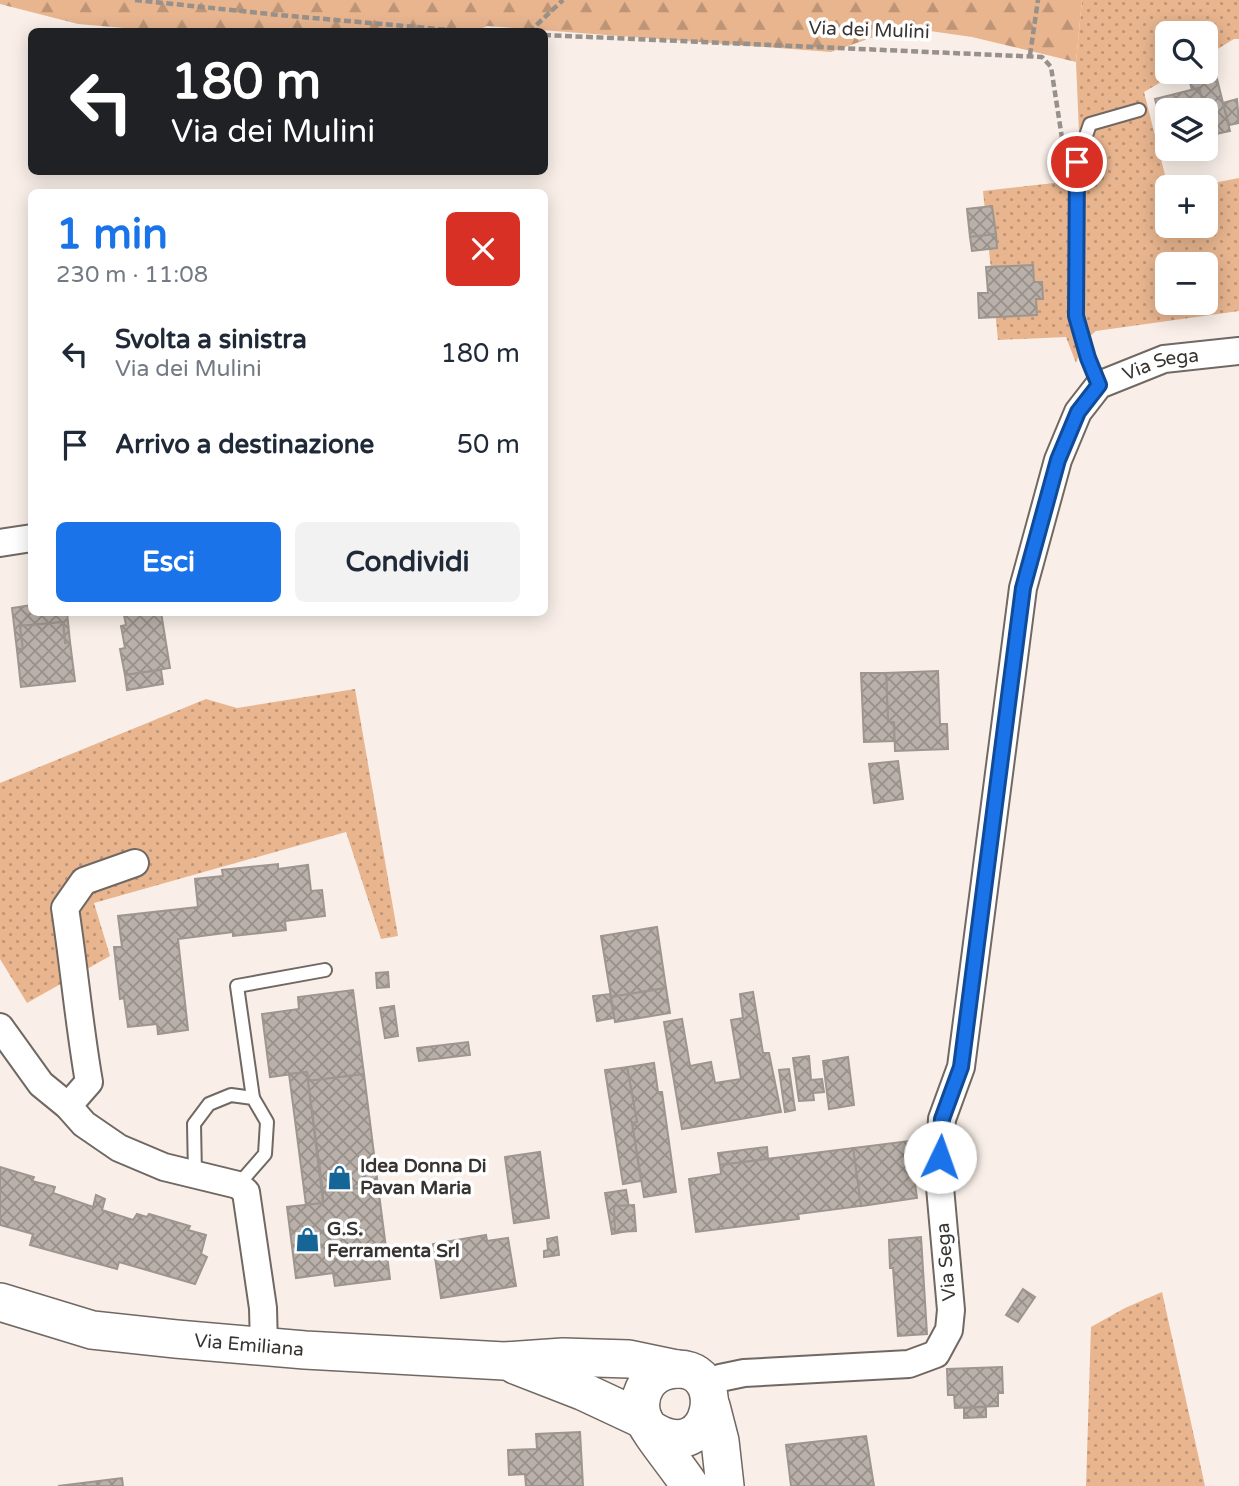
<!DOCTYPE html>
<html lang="it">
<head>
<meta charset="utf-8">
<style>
  :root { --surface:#fff; --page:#f2f2f3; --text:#1f2937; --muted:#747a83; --accent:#1a73e8 }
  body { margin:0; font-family:"Varela Round",sans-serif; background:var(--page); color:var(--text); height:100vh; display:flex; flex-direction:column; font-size:26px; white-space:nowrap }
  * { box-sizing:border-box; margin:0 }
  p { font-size:23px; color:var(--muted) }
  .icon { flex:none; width:38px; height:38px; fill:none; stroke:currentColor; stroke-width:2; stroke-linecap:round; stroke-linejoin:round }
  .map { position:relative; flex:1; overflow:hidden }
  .drawer { position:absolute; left:28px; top:189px; width:520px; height:427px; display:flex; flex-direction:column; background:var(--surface); border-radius:10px; box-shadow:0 4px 18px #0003 }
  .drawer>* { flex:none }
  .top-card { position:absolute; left:28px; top:28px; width:520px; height:147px; border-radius:10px; box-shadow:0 4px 18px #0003; background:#202124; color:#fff; overflow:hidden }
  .tools { position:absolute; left:1155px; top:21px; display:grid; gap:14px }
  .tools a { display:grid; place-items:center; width:63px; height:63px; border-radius:10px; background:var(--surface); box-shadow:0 4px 18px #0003; font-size:35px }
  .pin { position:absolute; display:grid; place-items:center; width:60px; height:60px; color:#fff; margin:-30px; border:4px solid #fff; border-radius:50%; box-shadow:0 2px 7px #0007 }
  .me { position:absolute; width:77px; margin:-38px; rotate:3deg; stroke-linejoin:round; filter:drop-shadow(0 0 5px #0008) }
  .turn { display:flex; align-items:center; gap:24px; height:147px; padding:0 28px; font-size:32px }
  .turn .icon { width:91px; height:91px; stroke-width:2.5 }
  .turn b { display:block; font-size:49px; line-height:60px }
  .round { display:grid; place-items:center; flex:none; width:74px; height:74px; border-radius:10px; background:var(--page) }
  .overview { display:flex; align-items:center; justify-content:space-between; height:119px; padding:0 28px }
  h1 { font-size:42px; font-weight:700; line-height:52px; color:var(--accent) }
  .primary-button { display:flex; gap:14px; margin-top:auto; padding:14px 28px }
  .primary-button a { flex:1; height:80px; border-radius:10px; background:var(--accent); color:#fff; font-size:28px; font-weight:700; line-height:80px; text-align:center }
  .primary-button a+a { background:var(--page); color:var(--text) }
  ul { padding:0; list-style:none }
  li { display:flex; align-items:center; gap:21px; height:91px; padding:0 28px }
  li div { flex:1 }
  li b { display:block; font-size:26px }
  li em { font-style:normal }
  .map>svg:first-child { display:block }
  .grass { fill:url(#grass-dots); fill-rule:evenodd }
  .forest { fill:url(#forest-firs) }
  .building { fill:url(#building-cross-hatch); stroke:#9e958e; stroke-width:2 }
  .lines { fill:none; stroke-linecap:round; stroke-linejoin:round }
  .service-casing { stroke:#706862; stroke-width:16 }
  .minor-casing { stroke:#706862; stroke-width:30 }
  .secondary-casing { stroke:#706862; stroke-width:40 }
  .path { stroke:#97908b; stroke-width:4.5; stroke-dasharray:7 3.5; stroke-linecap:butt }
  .service { stroke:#fff; stroke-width:12 }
  .minor { stroke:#fff; stroke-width:26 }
  .secondary { stroke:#fff; stroke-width:37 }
  .route-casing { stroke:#114b97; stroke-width:18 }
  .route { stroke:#1a73e8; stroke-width:12 }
  .labels { text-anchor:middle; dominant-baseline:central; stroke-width:7; stroke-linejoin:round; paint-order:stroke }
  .street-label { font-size:19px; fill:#383431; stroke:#fff }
  .poi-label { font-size:19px; font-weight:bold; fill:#383431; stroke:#fff; text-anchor:start }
</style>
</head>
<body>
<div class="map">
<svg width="1239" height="1486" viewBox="0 0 1239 1486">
  <defs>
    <pattern id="grass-dots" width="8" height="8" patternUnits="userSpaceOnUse" patternTransform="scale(1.75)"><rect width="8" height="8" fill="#e8b58f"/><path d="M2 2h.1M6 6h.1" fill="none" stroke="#bd9475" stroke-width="1.8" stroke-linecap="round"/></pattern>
    <pattern id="forest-firs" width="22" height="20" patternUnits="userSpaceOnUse" patternTransform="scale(1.75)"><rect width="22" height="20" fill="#e8b58f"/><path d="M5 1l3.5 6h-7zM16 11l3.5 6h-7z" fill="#bd9475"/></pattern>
    <pattern id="building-cross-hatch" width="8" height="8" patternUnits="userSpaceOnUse" patternTransform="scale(1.75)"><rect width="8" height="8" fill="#b9b0a9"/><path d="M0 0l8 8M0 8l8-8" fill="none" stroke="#97908a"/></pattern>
  </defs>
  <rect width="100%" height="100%" fill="#f9efe8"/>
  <g class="grass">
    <path d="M1082 0H1239V39H1234L1206 56V33H1167V72H1178L1144 92 1168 187 1167 226H1206V187H1193L1239 178V311L1096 331 1085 340 1076 363 1066 337 998 340 983 191 1081 180 1076 62ZM1167 264H1206V303H1167Z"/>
    <path d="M355 689 398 936 381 939 346 832 94 903 110 956 27 1003 0 959V783L206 699 237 708Z"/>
    <path d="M1162 1292 1205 1486H1086L1091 1327 1125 1308Z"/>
  </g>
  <path class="forest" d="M0 0H1082L1076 62 972 37 902 27 831 52 487 26 474 32 159 31 78 24 0 4Z"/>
  <g class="building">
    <path d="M1215 71 1230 131 1211 135 1199 88 1192 90 1189 79Z"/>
    <path d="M1199 88 1205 110H1167V146L1155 99Z"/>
    <path d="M1237 99 1239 123 1229 125 1223 103Z"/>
    <path d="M992 206 996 234 970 237 967 209Z"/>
    <path d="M996 234 997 248 972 251 970 237Z"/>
    <path d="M1033 265 1034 282H1042L1043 299H1036L1037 315 979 318 978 293H988L986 267Z"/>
    <path d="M32 605V612H67L70 642 65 643 63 622 20 626 23 649 17 650 12 608Z"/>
    <path d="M140 612H161L170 668 125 675 120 649 125 648 121 626 126 625 124 615Z"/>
    <path d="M63 622 65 643 70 642 75 681 21 687 17 650 23 649 20 626Z"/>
    <path d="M161 670 163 684 127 690 125 675Z"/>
    <path d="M938 671 940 724H947L948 749 895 751 894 722H888L886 673Z"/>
    <path d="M861 673H886L888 722H894V741L864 742Z"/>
    <path d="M898 761 903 799 874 803 869 764Z"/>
    <path d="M278 864V869L308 865 311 891 322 890 325 916 285 921 286 930 233 936V932L178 939 188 1030 158 1034 157 1024 128 1027 124 998 120 999 114 947H122L118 916 198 907 195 879 223 876 222 870Z"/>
    <path d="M657 927 666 988 611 997 601 936Z"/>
    <path d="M388 972 389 987 377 988 376 973Z"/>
    <path d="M666 988 670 1013 615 1022 611 997Z"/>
    <path d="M353 990 364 1074 308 1081 307 1072 270 1077 262 1014 299 1009 298 997Z"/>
    <path d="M753 992 763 1053H769L781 1112 682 1129 664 1022 682 1019 690 1066 711 1062 715 1083 741 1079 731 1020 743 1018 740 994Z"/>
    <path d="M610 994 614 1018 597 1021 593 996Z"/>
    <path d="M394 1006 398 1036 385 1038 380 1008Z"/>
    <path d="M468 1042 470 1055 419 1061 417 1048Z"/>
    <path d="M809 1056 811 1080 822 1079 824 1092 813 1093 814 1100 799 1101 793 1058Z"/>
    <path d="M848 1057 854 1105 829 1109 823 1061Z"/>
    <path d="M654 1063 658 1092H662L676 1192 644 1197 632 1123 637 1122 627 1067Z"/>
    <path d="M627 1067 637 1122 632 1123 641 1181 623 1184 605 1070Z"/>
    <path d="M789 1069 795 1110 785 1112 779 1070Z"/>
    <path d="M307 1072 323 1203 306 1205 289 1074Z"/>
    <path d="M364 1074 378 1186 323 1192 308 1081Z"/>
    <path d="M909 1141 917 1198 861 1206 853 1148Z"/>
    <path d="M767 1147 768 1159 720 1165 718 1153Z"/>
    <path d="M853 1148 861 1206 798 1214 799 1219 696 1232 689 1179 721 1174 720 1165Z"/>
    <path d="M540 1152 549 1218 514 1223 505 1157Z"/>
    <path d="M0 1167 34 1177 32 1181 55 1187 53 1193 93 1207 96 1195 105 1199 102 1210 133 1220 137 1214 147 1217 149 1214 190 1226 188 1230 206 1235 201 1254 207 1257 195 1284 119 1262 117 1269 30 1245 33 1234 0 1225Z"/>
    <path d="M378 1186 390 1279 335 1286 333 1273 296 1278 287 1207 323 1203V1192Z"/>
    <path d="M626 1190 633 1230 612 1234 605 1193Z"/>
    <path d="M634 1205 636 1231 615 1232 614 1206Z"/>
    <path d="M486 1235 487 1241 508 1238 516 1286 441 1298 433 1244Z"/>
    <path d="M557 1237 559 1255 544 1257V1251L548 1250 547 1239Z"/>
    <path d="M921 1237 927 1334 898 1336 893 1268H890L889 1240Z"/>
    <path d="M1023 1289 1035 1297 1018 1322 1006 1315Z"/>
    <path d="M1002 1367 1003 1393H998V1406L955 1408 954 1395H948L947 1369Z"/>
    <path d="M986 1407V1417L964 1418V1408Z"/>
    <path d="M580 1432 583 1486H526L525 1474 509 1475 508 1450 537 1449 536 1434Z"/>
    <path d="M866 1436 874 1486H791L786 1445Z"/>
    <path d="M122 1478 123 1486H58Z"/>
  </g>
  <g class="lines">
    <defs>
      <g id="service">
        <path d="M1099 385 1088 358 1076 316 1077 162 1090 124 1139 110"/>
        <path d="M253 1098 237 986 325 970"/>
        <path d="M195 1175 194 1124 209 1104 231 1095 253 1098 267 1122 265 1154 238 1185"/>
      </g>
      <g id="minor">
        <path d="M0 543 32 538"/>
        <path d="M0 1027 41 1084 68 1106 84 1124 119 1148 164 1167 238 1185 246 1192 263 1308 264 1346"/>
        <path d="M68 1106 89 1082C79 1025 74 966 65 908L84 881 135 863"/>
        <path id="s1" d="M705 1385 720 1378 744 1373 909 1364 936 1354 949 1330 951 1310 939 1176 942 1119 961 1067 1023 588 1058 460 1078 412 1099 385 1164 359 1239 351"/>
      </g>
      <g id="secondary">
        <path id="s2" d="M0 1302 92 1330 176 1339 305 1350 504 1361 563 1357 629 1359 677 1369"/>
        <path d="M515 1365 582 1391 644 1420"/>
        <path d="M711 1406 720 1441 725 1486"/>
        <path d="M650 1429C715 1472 734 1358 669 1370 659 1372 652 1377 647 1384 641 1393 639 1404 642 1415 646 1430 679 1468 690 1486"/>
      </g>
    </defs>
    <use href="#service" class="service-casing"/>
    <use href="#minor" class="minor-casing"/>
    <use href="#secondary" class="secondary-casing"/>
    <g class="path">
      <path d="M135 0 279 15 473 32"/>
      <path d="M529 32 563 0"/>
      <path d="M544 35 1042 57 1051 67 1062 138"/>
      <path d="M1030 55 1038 0"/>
    </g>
    <use href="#service" class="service"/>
    <use href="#minor" class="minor"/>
    <use href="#secondary" class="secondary"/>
  </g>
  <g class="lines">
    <defs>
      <path id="route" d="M940 1157 942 1119 961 1067 1023 588 1058 460 1078 412 1099 385 1088 358 1076 316 1077 162"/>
    </defs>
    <use href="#route" class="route-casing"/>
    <use href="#route" class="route"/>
  </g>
  <defs>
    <symbol id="shop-bare" viewBox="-9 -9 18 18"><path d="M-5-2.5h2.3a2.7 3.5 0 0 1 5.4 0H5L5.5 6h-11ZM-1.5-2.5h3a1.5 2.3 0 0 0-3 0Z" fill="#156597" stroke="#fff" stroke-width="2.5" paint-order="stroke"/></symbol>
  </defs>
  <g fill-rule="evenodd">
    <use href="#shop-bare" x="322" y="1160" width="35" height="35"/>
    <use href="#shop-bare" x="290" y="1222" width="35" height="35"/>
  </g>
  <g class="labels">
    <g class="street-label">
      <text transform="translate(869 30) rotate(2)">Via dei Mulini</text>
      <text stroke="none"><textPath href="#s1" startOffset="1297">Via Sega</textPath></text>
      <text transform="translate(946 1262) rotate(-95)">Via Sega</text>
      <text stroke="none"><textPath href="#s2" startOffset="254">Via Emiliana</textPath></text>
    </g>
    <g class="poi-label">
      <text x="360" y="1166">Idea Donna Di<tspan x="360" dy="22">Pavan Maria</tspan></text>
      <text x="327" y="1229">G.S.<tspan x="327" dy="22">Ferramenta Srl</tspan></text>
    </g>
  </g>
</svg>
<div class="tools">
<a><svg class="icon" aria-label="search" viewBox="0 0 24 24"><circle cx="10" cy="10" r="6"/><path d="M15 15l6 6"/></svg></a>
<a><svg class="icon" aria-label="layers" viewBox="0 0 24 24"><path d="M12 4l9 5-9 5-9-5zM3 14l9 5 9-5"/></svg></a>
<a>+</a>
<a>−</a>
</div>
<div class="pin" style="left:1077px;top:162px;background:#d93025"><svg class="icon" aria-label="arrive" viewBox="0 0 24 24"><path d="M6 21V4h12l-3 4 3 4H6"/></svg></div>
<svg class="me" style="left:940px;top:1157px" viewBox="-20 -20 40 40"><circle r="19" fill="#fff"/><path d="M0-13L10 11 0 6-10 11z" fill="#1a73e8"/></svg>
<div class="top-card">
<div class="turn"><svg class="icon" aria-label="left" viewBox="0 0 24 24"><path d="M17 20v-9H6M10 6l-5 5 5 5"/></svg><div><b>180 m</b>Via dei Mulini</div></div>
</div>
<section class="drawer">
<div class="overview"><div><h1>1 min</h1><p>230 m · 11:08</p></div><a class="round" style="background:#d93025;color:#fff"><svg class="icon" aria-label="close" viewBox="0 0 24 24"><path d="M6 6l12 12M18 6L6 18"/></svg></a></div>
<ul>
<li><svg class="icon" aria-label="left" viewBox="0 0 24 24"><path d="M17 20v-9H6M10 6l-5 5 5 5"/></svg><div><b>Svolta a sinistra</b><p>Via dei Mulini</p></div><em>180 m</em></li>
<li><svg class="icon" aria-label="arrive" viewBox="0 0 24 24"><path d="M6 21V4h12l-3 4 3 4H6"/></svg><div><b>Arrivo a destinazione</b></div><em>50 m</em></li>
</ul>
<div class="primary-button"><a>Esci</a><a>Condividi</a></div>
</section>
</div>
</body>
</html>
